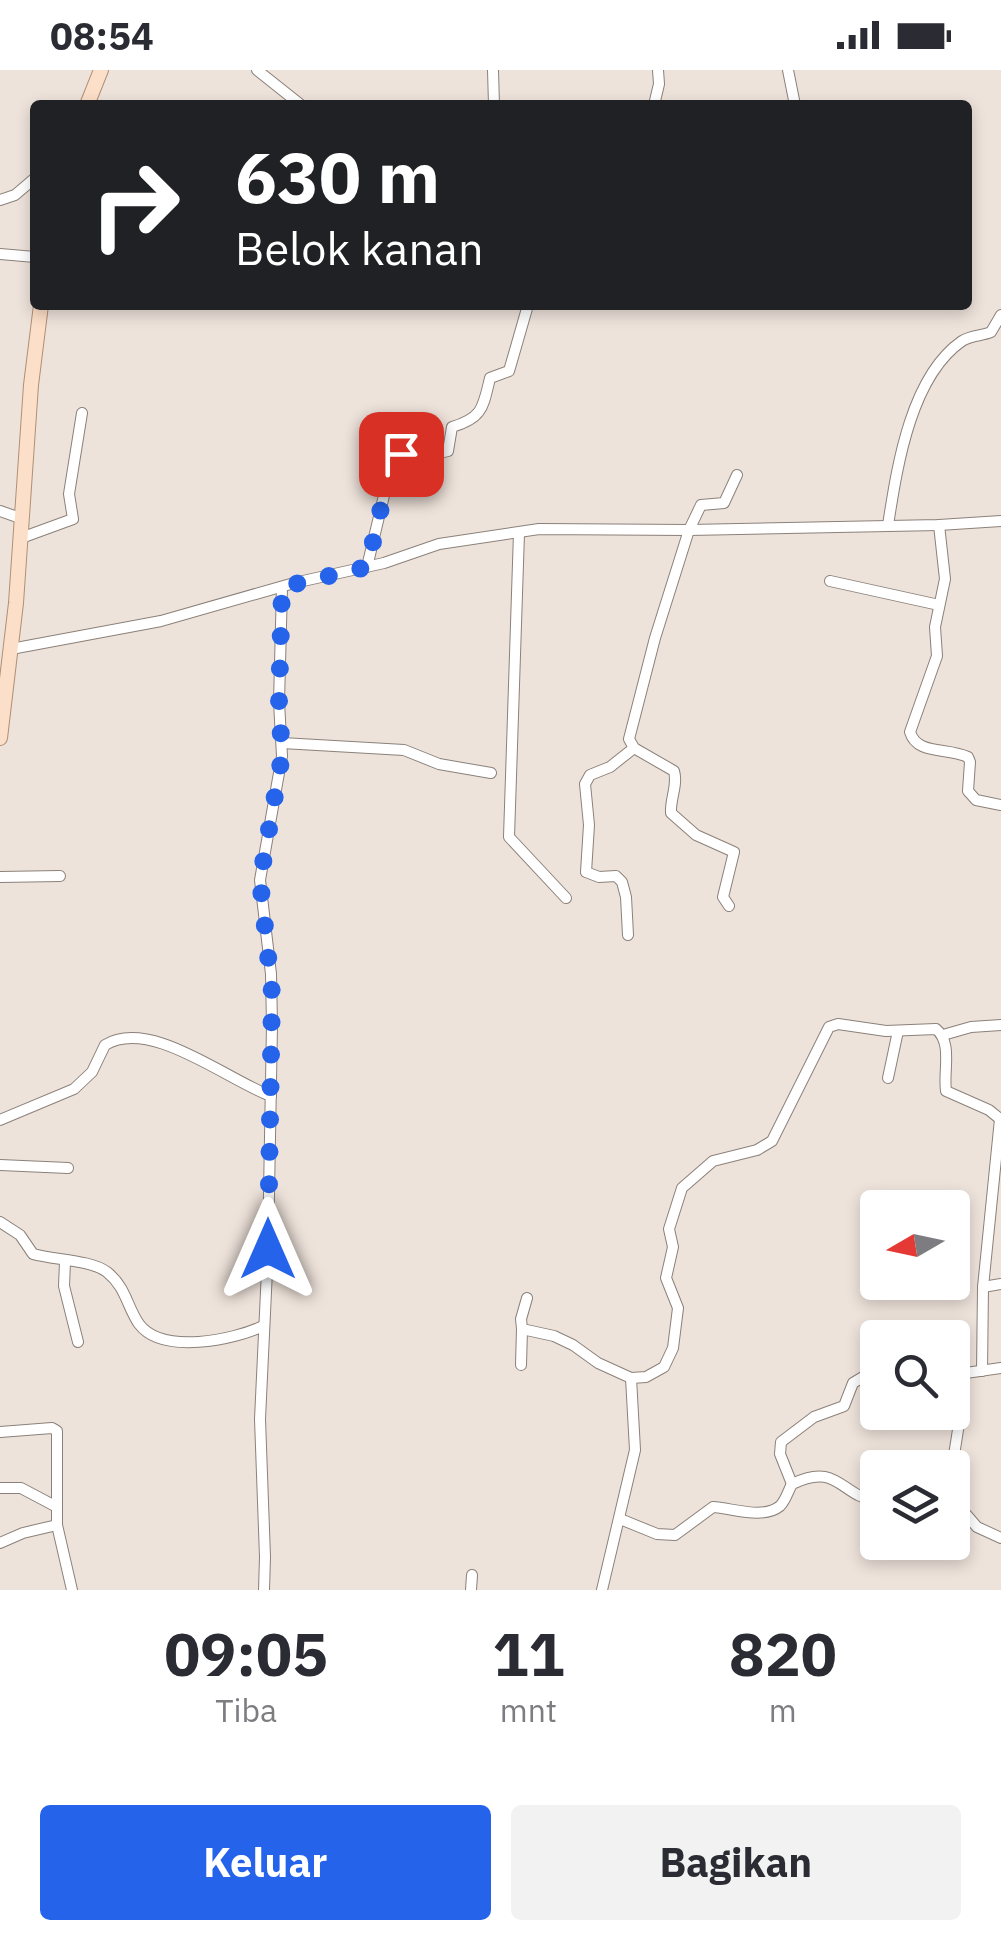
<!DOCTYPE html>
<html lang="id">
<head>
<meta charset="utf-8">
<style>
  :root { --surface:#fff; --page:#f2f2f3; --text:#2b2b33; --muted:#7c7c81; --accent:#2563eb }
  body { margin:0; font-family:"IBM Plex Sans",sans-serif; background:var(--page); color:var(--text); height:100vh; display:flex; flex-direction:column; font-size:38px; white-space:nowrap }
  * { box-sizing:border-box; margin:0 }
  p { font-size:32px; color:var(--muted) }
  .icon { flex:none; width:55px; height:55px; fill:none; stroke:currentColor; stroke-width:2; stroke-linecap:round; stroke-linejoin:round }
  .map { position:relative; height:1520px; overflow:hidden }
  .side { display:flex; flex-direction:column; background:var(--surface); flex:1 }
  .side>* { flex:none }
  .hud { position:absolute; left:30px; top:30px; width:942px; height:210px; border-radius:10px; box-shadow:0 5px 15px #0003; background:#202124; color:#fff; overflow:hidden }
  .needle { width:65px; rotate:261deg }
  .fabs { position:absolute; left:860px; top:1120px; display:grid; gap:20px }
  .fabs a { display:grid; place-items:center; width:110px; height:110px; border-radius:10px; background:var(--surface); box-shadow:0 5px 15px #0003; font-size:50px }
  .pin { position:absolute; display:grid; place-items:center; width:85px; height:85px; color:#fff; margin:-42px; border-radius:20px; box-shadow:0 5px 15px #0006 }
  .me { position:absolute; width:110px; margin:-55px; rotate:0deg; stroke-linejoin:round; filter:drop-shadow(0 0 8px #0008) }
  .turn { display:flex; align-items:center; gap:35px; height:210px; padding:0 40px; font-size:45px }
  .turn .icon { width:130px; height:130px; stroke-width:2.5 }
  .turn b { display:block; font-size:70px; line-height:85px }
  .eta { display:flex; justify-content:space-evenly; align-items:center; height:170px; text-align:center }
  .eta b { font-size:60px; font-weight:700; line-height:70px }
  .cta { display:flex; gap:20px; margin-top:auto; padding:20px 40px }
  .cta a { flex:1; height:115px; border-radius:10px; background:var(--accent); color:#fff; font-size:40px; font-weight:700; line-height:115px; text-align:center }
  .cta a+a { background:var(--page); color:var(--text) }
  .status { display:flex; justify-content:space-between; align-items:center; height:70px; padding:0 50px; background:var(--surface); direction:ltr }
  .status svg { height:28px; fill:currentColor }
  .map>svg:first-child { display:block }
  .lines { fill:none; stroke-linecap:round; stroke-linejoin:round }
  .minor-casing { stroke:#8b817a; stroke-width:12 }
  .major-casing { stroke:#b08f75; stroke-width:16 }
  .minor { stroke:#fff; stroke-width:10 }
  .major { stroke:#fcdfc8; stroke-width:14 }
  .route { stroke:#2563eb; stroke-width:18; stroke-dasharray:0 32.4 }
</style>
</head>
<body>
<div class="status"><b>08:54</b><svg viewBox="0 0 49 12"><path d="M0 12V9h3v3zM5 12V6h3v6zM10 12V3h3v9zM15 12V0h3v12zM26 1h20v11H26zM47 4h2v5h-2z"/></svg></div>
<div class="map">
<svg width="1001" height="1520" viewBox="0 0 1001 1520">
  <rect width="100%" height="100%" fill="#eee3db"/>
  <g class="lines">
    <defs>
      <g id="minor">
        <path d="M257 0 301 35"/>
        <path d="M493 0 494 35"/>
        <path d="M788 0 795 35"/>
        <path d="M654 35 659 14 658 0"/>
        <path d="M0 130 15 125 35 108"/>
        <path d="M0 184 35 187"/>
        <path d="M0 441 23 449"/>
        <path d="M888 455C897 398 910 307 962 271 971 265 982 266 991 262L1001 245"/>
        <path d="M939 455 945 509 935 557 937 586 910 662C917 685 946 677 968 687L970 692 968 721 976 730 1001 735"/>
        <path d="M519 463 509 767 566 828"/>
        <path d="M21 468 73 449 69 424 82 343"/>
        <path d="M367 497 392 392 401 384 417 388 448 381 452 357C483 348 483 337 490 308L509 301 528 235"/>
        <path d="M830 511 939 535"/>
        <path d="M11 579 161 551 294 513 384 493 439 474 539 459 689 460 939 455 1001 451"/>
        <path d="M282 673 404 680 439 694 491 703"/>
        <path d="M0 807 60 806"/>
        <path d="M729 836 723 827 734 782 696 765 671 743C670 729 678 715 674 701L634 678 629 669 655 568 689 460 701 435 724 433 737 405"/>
        <path d="M628 865 626 827 622 812 616 806 599 807 586 802 589 755 585 714 590 705 610 697 634 678"/>
        <path d="M943 965 971 957 1001 955"/>
        <path d="M888 1008 898 961"/>
        <path d="M0 1050 74 1019 92 1002 105 975C150 947 227 1010 271 1026"/>
        <path d="M0 1095 68 1098"/>
        <path d="M0 1152 20 1165 33 1184C55 1190 91 1190 107 1202 126 1217 127 1237 139 1254 162 1285 234 1270 263 1256"/>
        <path d="M65 1192 64 1216 78 1272"/>
        <path d="M983 1217 1001 1214"/>
        <path d="M527 1228 521 1249 522 1259 554 1266 573 1275 598 1293 631 1308 646 1307 664 1297 673 1278 678 1238 666 1208 673 1177 669 1159 682 1118 713 1091 757 1080 772 1071 829 957 838 954 886 961 936 959C953 973 943 1001 946 1021L989 1040 1000 1049 983 1217 982 1301"/>
        <path d="M521 1295 522 1259"/>
        <path d="M952 1305 1001 1298"/>
        <path d="M0 1362 52 1358 57 1361V1455L72 1520"/>
        <path d="M952 1398 960 1347 954 1305"/>
        <path d="M792 1414 780 1384 781 1372 814 1347 844 1336 853 1313 878 1298"/>
        <path d="M0 1418H21L55 1436"/>
        <path d="M952 1428 977 1457 1001 1468"/>
        <path d="M620 1449 657 1464 675 1465 713 1437C732 1438 763 1450 780 1436 786 1430 788 1421 792 1414 839 1391 840 1427 878 1431"/>
        <path d="M0 1473 23 1463 57 1455"/>
        <path d="M264 1520 265 1487 260 1349 268 1179 272 955 271 904 260 810 282 686 279 632 282 517"/>
        <path d="M471 1520 472 1505"/>
        <path d="M602 1520 635 1380 631 1308"/>
      </g>
      <g id="major">
        <path d="M87 35 101 0"/>
        <path d="M0 668 16 533 31 315 41 235"/>
      </g>
    </defs>
    <use href="#minor" class="minor-casing"/>
    <use href="#major" class="major-casing"/>
    <use href="#minor" class="minor"/>
    <use href="#major" class="major"/>
  </g>
  <g class="lines">
    <path class="route" d="M268 1179 272 923 260 810 282 686 279 632 282 517 367 497 392 392 401 384"/>
  </g>
</svg>
<div class="fabs">
<a><svg class="needle" viewBox="-14 -14 28 28"><path d="M0-13l5 13h-10z" fill="#e53935"/><path d="M0 13l5-13h-10z" fill="#7c7c81"/></svg></a>
<a><svg class="icon" aria-label="search" viewBox="0 0 24 24"><circle cx="10" cy="10" r="6"/><path d="M15 15l6 6"/></svg></a>
<a><svg class="icon" aria-label="layers" viewBox="0 0 24 24"><path d="M12 4l9 5-9 5-9-5zM3 14l9 5 9-5"/></svg></a>
</div>
<div class="pin" style="left:401px;top:384px;background:#d93025"><svg class="icon" aria-label="arrive" viewBox="0 0 24 24"><path d="M6 21V4h12l-3 4 3 4H6"/></svg></div>
<svg class="me" style="left:268px;top:1179px" viewBox="-20 -20 40 40"><path d="M0-17L14 15 0 8-14 15z" fill="#2563eb" stroke="#fff" stroke-width="4"/></svg>
<div class="hud">
<div class="turn"><svg class="icon" aria-label="right" viewBox="0 0 24 24"><path d="M7 20v-9h11M14 6l5 5-5 5"/></svg><div><b>630 m</b>Belok kanan</div></div>
</div>
</div>
<section class="side">
<div class="eta">
<div><b>09:05</b><p>Tiba</p></div>
<div><b>11</b><p>mnt</p></div>
<div><b>820</b><p>m</p></div>
</div>
<div class="cta"><a>Keluar</a><a>Bagikan</a></div>
</section>
</body>
</html>
